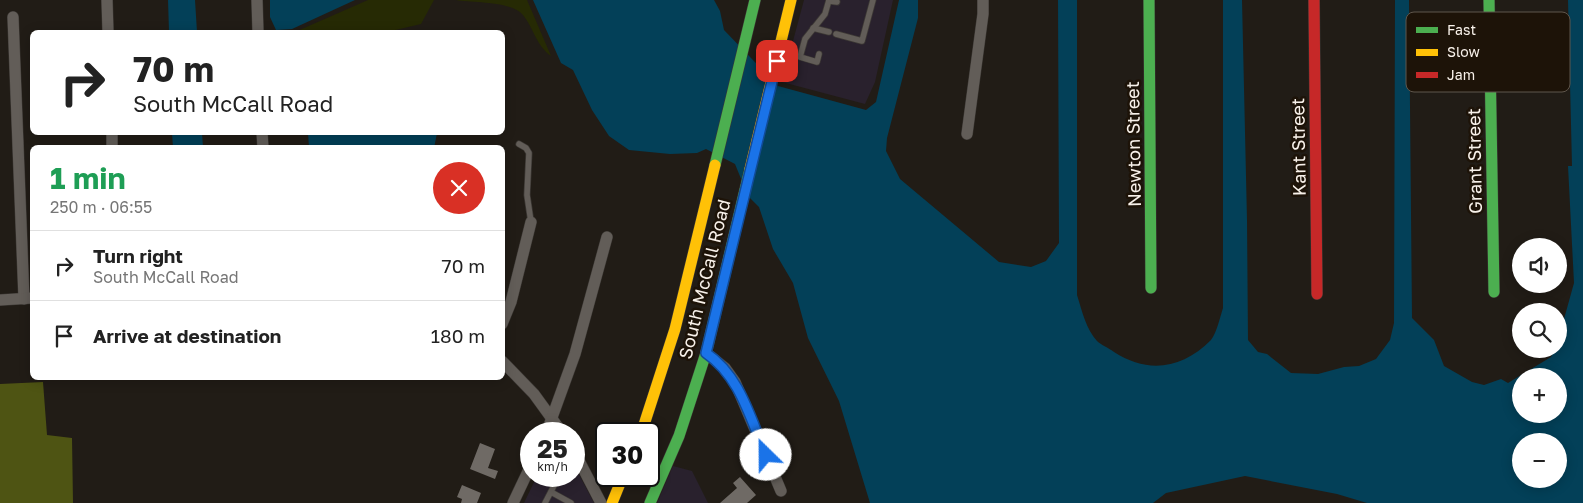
<!DOCTYPE html>
<html lang="en">
<head>
<meta charset="utf-8">
<style>
  :root { --surface:#fff; --page:#f6f6f6; --text:#222; --muted:#767676; --line:#e0e0e0 }
  body { margin:0; font-family:"Golos Text",sans-serif; background:var(--page); color:var(--text); height:100vh; display:flex; flex-direction:column; font-size:19px; white-space:nowrap }
  * { box-sizing:border-box; margin:0 }
  p { font-size:16px; color:var(--muted) }
  .icon { flex:none; width:28px; height:28px; fill:none; stroke:currentColor; stroke-width:2; stroke-linecap:round; stroke-linejoin:round }
  .map { position:relative; flex:1; overflow:hidden }
  .sheet { position:absolute; left:30px; top:145px; width:475px; height:235px; display:flex; flex-direction:column; background:var(--surface); border-radius:8px; box-shadow:0 2px 12px #0003 }
  .sheet>* { flex:none }
  .banner { position:absolute; left:30px; top:30px; width:475px; height:105px; border-radius:8px; box-shadow:0 2px 12px #0003; background:#fff; color:var(--text); overflow:hidden }
  .buttons { position:absolute; left:1512px; top:238px; display:grid; gap:10px }
  .buttons a { display:grid; place-items:center; width:55px; height:55px; border-radius:50%; background:var(--surface); box-shadow:0 2px 12px #0003; font-size:25px }
  .speed { position:absolute; left:520px; top:422px; display:flex; gap:10px; font-size:25px; font-weight:700; text-align:center }
  .speed>* { display:grid; place-content:center; width:65px; height:65px; border-radius:50%; background:var(--surface); box-shadow:0 2px 12px #0003; line-height:1 }
  .speed small { font-size:12px; font-weight:400 }
  .speed .limit { border:2px solid #111; border-radius:8px; background:#fff; color:#111 }
  .pin { position:absolute; display:grid; place-items:center; width:42px; height:42px; color:#fff; margin:-21px; border-radius:10px; box-shadow:0 2px 8px #0006 }
  .me { position:absolute; width:55px; margin:-28px; rotate:337deg; stroke-linejoin:round; filter:drop-shadow(0 0 4px #0008) }
  .turn { display:flex; align-items:center; gap:18px; height:105px; padding:0 20px; font-size:22px }
  .turn .icon { width:65px; height:65px; stroke-width:2.5 }
  .turn b { display:block; font-size:35px; line-height:42px }
  .round { display:grid; place-items:center; flex:none; width:52px; height:52px; border-radius:26px; background:var(--page) }
  .summary { display:flex; align-items:center; justify-content:space-between; height:85px; padding:0 20px }
  h1 { font-size:30px; font-weight:700; line-height:38px; color:#1e9e55 }
  ul { padding:0; list-style:none }
  li { display:flex; align-items:center; gap:15px; height:70px; padding:0 20px; border-top:1px solid var(--line) }
  li div { flex:1 }
  li b { display:block; font-size:19px }
  li em { font-style:normal }
  .map>svg:first-child { display:block }
  .commercial { fill:#29212d }
  .green { fill:#262a04 }
  .forest { fill:#4e5413 }
  .water { fill:#034058; fill-rule:evenodd }
  .building { fill:#6f6a65 }
  .lines { fill:none; stroke-linecap:round; stroke-linejoin:round }
  .lane-casing { stroke:#3d3935; stroke-width:7 }
  .street-casing { stroke:#3d3935; stroke-width:12 }
  .fast-casing { stroke:#3d3935; stroke-width:12 }
  .slow-casing { stroke:#3d3935; stroke-width:12 }
  .jam-casing { stroke:#3d3935; stroke-width:12 }
  .lane { stroke:#625d58; stroke-width:5.5 }
  .street { stroke:#625d58; stroke-width:11 }
  .fast { stroke:#4caf50; stroke-width:11 }
  .slow { stroke:#ffc107; stroke-width:11 }
  .jam { stroke:#c62828; stroke-width:11 }
  .route-casing { stroke:#114b97; stroke-width:12 }
  .route { stroke:#1a73e8; stroke-width:9 }
  .labels { text-anchor:middle; dominant-baseline:central; stroke-width:5; stroke-linejoin:round; paint-order:stroke }
  .street-label { font-size:18px; fill:#f8f1ea; stroke:#1d1308 }
  .key { fill:#1d1308; stroke:#5f564c; stroke-width:1 }
  .key-label { font-size:14px; fill:#f8f1ea }
</style>
</head>
<body>
<div class="map">
<svg width="1583" height="503" viewBox="0 0 1583 503">
  <rect width="100%" height="100%" fill="#211c16"/>
  <g class="commercial">
    <path d="M804 0H893L875 82 865 104 782 82Z"/>
    <path d="M574 465 594 503H524L537 476H574Z"/>
    <path d="M673 466 692 471 708 503H657Z"/>
  </g>
  <g class="green">
    <path d="M368 0H434L421 24 387 32H295Z"/>
    <path d="M456 0H527L551 56C536 45 534 29 523 15 512 1 473 3 456 0Z"/>
  </g>
  <path class="forest" d="M43 382 47 435 72 438 73 503H0V384Z"/>
  <g class="water">
    <path d="M168 0H195L197 32H169Z"/>
    <path d="M270 0H355L292 29 276 30 270 17Z"/>
    <path d="M533 0H714L720 11 724 30 778 86 866 110 876 102 899 0H918V18L887 138 886 151 900 179 999 262 1031 267 1046 261 1059 243 1058 0H1077V295C1082 311 1086 329 1097 341 1101 345 1109 348 1114 352 1148 374 1182 369 1211 340 1217 332 1220 317 1223 308V0H1242L1247 220 1248 340 1258 352 1267 354 1291 373 1318 374 1344 367 1359 366 1376 359 1390 340 1394 323 1395 0H1409L1412 318 1434 340 1444 366 1472 382 1484 385 1501 379 1508 383 1551 357 1555 349H1559V337L1574 283 1568 166H1572L1568 0H1583V503H1367L1337 494 1245 476 1166 493 1153 503H870L839 401 808 338 793 283 773 249 759 207 748 196 735 164 706 149 697 153 670 154 629 150 609 136 592 110 573 70 561 63ZM1521 376H1559V414H1521ZM1521 441H1559V479H1521Z"/>
    <path d="M172 133H202L203 147H173Z"/>
    <path d="M308 133V132L437 133 434 148 309 147Z"/>
  </g>
  <g class="building">
    <path d="M480 443 495 449 488 468 498 471 495 479 470 469Z"/>
    <path d="M740 477 756 495 747 503H720L737 488 733 483Z"/>
    <path d="M462 485 481 493 477 503H461L462 499 457 497Z"/>
  </g>
  <g class="lines">
    <defs>
      <g id="lane">
        <path d="M829 1 837 2"/>
        <path d="M813 28 829 32"/>
        <path d="M836 34 862 41 873 0"/>
        <path d="M819 54 817 62 800 57 805 39 825 14 829 0"/>
        <path d="M519 144 526 148 529 153 527 195 531 222"/>
        <path d="M551 492 571 503"/>
        <path d="M545 503 559 476"/>
      </g>
      <g id="street">
        <path d="M107 0 108 32"/>
        <path d="M257 0 258 32"/>
        <path d="M13 17 24 299"/>
        <path d="M112 132V148"/>
        <path d="M262 132 263 148"/>
        <path d="M967 134 983 14V0"/>
        <path d="M0 300 32 298"/>
        <path d="M502 324 511 302 531 222"/>
        <path d="M706 353 725 368 735 382 781 491"/>
        <path d="M502 361 534 394 563 434"/>
        <path d="M546 434 575 354 607 237"/>
        <path d="M574 451 601 503"/>
        <path d="M513 503 531 465"/>
      </g>
      <g id="fast">
        <path d="M1149 0 1151 288"/>
        <path d="M1489 0 1494 292"/>
        <path d="M715 165 755 0"/>
        <path d="M650 503 679 436 706 353 750 169"/>
      </g>
      <g id="slow">
        <path d="M750 169 791 0"/>
        <path d="M641 434 675 329 715 165"/>
        <path d="M612 503 623 476"/>
      </g>
      <path id="jam" d="M1314 0 1317 294"/>
    </defs>
    <use href="#lane" class="lane-casing"/>
    <use href="#street" class="street-casing"/>
    <use href="#fast" class="fast-casing"/>
    <use href="#slow" class="slow-casing"/>
    <use href="#jam" class="jam-casing"/>
    <use href="#lane" class="lane"/>
    <use href="#street" class="street"/>
    <use href="#fast" class="fast"/>
    <use href="#slow" class="slow"/>
    <use href="#jam" class="jam"/>
  </g>
  <g class="lines">
    <defs>
      <path id="route" d="M766 455C750 418 740 376 706 353L777 61"/>
    </defs>
    <use href="#route" class="route-casing"/>
    <use href="#route" class="route"/>
  </g>
  <g class="labels">
    <g class="street-label">
      <text transform="translate(1133 144) rotate(-91)">Newton Street</text>
      <text transform="translate(1298 147) rotate(-91)">Kant Street</text>
      <text transform="translate(1474 161) rotate(-91)">Grant Street</text>
      <text transform="translate(704 279) rotate(-76)">South McCall Road</text>
    </g>
  </g>
  <rect x="1406" y="12" width="164" height="80" rx="8" class="key"/>
  <rect x="1416" y="27" width="22" height="6" fill="#4caf50"/>
  <rect x="1416" y="49" width="22" height="7" fill="#ffc107"/>
  <rect x="1416" y="72" width="22" height="6" fill="#c62828"/>
  <g class="key-label">
    <text x="1447" y="35">Fast</text>
    <text x="1447" y="57">Slow</text>
    <text x="1447" y="80">Jam</text>
  </g>
</svg>
<div class="buttons">
<a><svg class="icon" aria-label="sound" viewBox="0 0 24 24"><path d="M4 9h4l5-4v14l-5-4H4zM17 9q2 3 0 6"/></svg></a>
<a><svg class="icon" aria-label="search" viewBox="0 0 24 24"><circle cx="10" cy="10" r="6"/><path d="M15 15l6 6"/></svg></a>
<a>+</a>
<a>−</a>
</div>
<div class="speed"><div>25<small>km/h</small></div><div class="limit">30</div></div>
<div class="pin" style="left:777px;top:61px;background:#d93025"><svg class="icon" aria-label="arrive" viewBox="0 0 24 24"><path d="M6 21V4h12l-3 4 3 4H6"/></svg></div>
<svg class="me" style="left:766px;top:455px" viewBox="-20 -20 40 40"><circle r="19" fill="#fff"/><path d="M0-13L10 11 0 6-10 11z" fill="#1a73e8"/></svg>
<div class="banner">
<div class="turn"><svg class="icon" aria-label="right" viewBox="0 0 24 24"><path d="M7 20v-9h11M14 6l5 5-5 5"/></svg><div><b>70 m</b>South McCall Road</div></div>
</div>
<section class="sheet">
<div class="summary"><div><h1>1 min</h1><p>250 m · 06:55</p></div><a class="round" style="background:#d93025;color:#fff"><svg class="icon" aria-label="close" viewBox="0 0 24 24"><path d="M6 6l12 12M18 6L6 18"/></svg></a></div>
<ul>
<li><svg class="icon" aria-label="right" viewBox="0 0 24 24"><path d="M7 20v-9h11M14 6l5 5-5 5"/></svg><div><b>Turn right</b><p>South McCall Road</p></div><em>70 m</em></li>
<li><svg class="icon" aria-label="arrive" viewBox="0 0 24 24"><path d="M6 21V4h12l-3 4 3 4H6"/></svg><div><b>Arrive at destination</b></div><em>180 m</em></li>
</ul>
</section>
</div>
</body>
</html>
